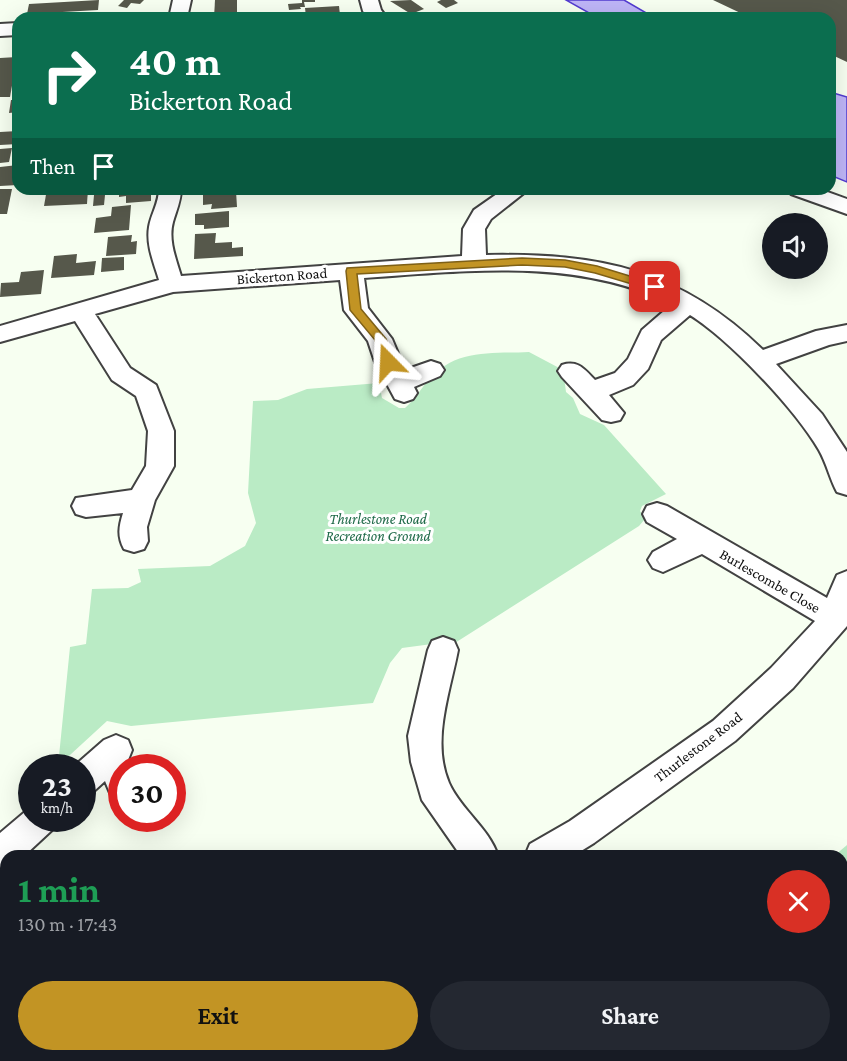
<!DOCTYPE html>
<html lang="en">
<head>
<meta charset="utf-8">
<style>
  :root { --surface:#171b24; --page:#242831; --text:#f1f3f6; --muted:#9ea1a6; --accent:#c29424 }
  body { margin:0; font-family:"Crimson Pro",serif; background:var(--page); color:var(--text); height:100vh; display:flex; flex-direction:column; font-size:22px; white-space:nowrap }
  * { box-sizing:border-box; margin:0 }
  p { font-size:20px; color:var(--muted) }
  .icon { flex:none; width:33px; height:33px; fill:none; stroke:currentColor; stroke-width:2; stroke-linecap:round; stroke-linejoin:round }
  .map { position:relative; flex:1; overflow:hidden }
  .side { position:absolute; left:0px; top:850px; width:848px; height:212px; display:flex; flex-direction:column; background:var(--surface); border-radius:18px 18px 0 0; box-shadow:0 6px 24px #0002 }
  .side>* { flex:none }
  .guide { position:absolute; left:12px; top:12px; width:824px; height:183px; border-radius:18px; box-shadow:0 6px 24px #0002; background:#0b6e4f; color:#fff; overflow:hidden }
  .tools { position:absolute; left:762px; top:213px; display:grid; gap:12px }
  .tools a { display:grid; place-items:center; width:66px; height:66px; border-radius:50%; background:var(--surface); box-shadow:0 6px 24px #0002; font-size:30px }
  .speed { position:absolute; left:18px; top:754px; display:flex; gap:12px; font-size:30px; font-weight:700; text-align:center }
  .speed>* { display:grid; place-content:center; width:78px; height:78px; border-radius:50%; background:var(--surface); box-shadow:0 6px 24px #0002; line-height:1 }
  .speed small { font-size:15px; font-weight:400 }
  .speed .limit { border:9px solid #d22; background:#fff; color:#111 }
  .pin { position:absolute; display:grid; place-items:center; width:51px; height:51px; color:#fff; margin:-26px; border-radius:12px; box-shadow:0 3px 9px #0006 }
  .me { position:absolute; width:66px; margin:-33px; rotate:339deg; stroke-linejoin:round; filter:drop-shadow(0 0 4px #0008) }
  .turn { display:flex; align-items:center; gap:21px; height:126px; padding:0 18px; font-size:27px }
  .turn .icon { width:78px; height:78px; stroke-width:2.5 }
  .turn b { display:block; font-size:42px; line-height:51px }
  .then { display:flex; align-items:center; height:57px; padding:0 18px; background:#0003; gap:12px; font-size:22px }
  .round { display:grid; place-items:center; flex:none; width:63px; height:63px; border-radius:32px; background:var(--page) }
  .overview { display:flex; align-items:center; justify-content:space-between; height:102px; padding:0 18px }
  h1 { font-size:36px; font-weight:700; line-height:45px; color:#1e9e55 }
  .cta { display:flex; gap:12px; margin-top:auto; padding:12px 18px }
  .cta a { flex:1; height:69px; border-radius:36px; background:var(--accent); color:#111; font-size:24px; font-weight:700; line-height:69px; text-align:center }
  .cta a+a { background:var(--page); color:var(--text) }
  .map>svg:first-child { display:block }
  .green { fill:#baebc5 }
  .water { fill:#beb5f7; stroke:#523bd0; stroke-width:1.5 }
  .building { fill:#56584b }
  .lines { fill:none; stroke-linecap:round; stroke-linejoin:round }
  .street-casing { stroke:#424242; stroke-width:4 }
  .street { fill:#fff; fill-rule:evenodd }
  .route { fill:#c29424; stroke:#7e6017; stroke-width:1.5 }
  .labels { text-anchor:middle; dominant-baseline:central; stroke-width:6; stroke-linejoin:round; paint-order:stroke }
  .street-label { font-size:15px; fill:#0f0f0f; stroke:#fff }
  .park-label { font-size:15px; font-style:italic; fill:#1d6947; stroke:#fff }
</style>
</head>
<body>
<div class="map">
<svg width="847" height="1061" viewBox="0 0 847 1061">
  <rect width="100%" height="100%" fill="#f7fff1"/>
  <g class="green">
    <path d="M529 352 563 370 566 392 573 398 580 414 604 425 666 494 642 506 640 511 645 519 639 526 447 648 432 644 402 648 390 663 373 703 131 726 107 721 58 766 70 647 86 644 92 589 128 588 141 582 138 569 210 566 245 546 256 523 248 493 253 401 278 400 307 389 379 383 382 398 399 408H405C414 400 419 392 426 383 454 348 489 354 529 352Z"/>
    <path d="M847 845V1061H597L603 1056H842V856H834Z"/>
  </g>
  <g class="water">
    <path d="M566 0H624L655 18H598Z"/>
    <path d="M830 92 847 97V182L830 175Z"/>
  </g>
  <g class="building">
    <path d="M99 0 98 10 27 14 29 4Z"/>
    <path d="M124 0H144L140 4 131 3 127 8 118 6Z"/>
    <path d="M215 0H237V18H214Z"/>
    <path d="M302 0H315V2H304L305 7H300L301 9 289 10 288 4 302 3Z"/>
    <path d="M411 0 424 9 411 14 390 1Z"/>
    <path d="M441 0H454L458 3 446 8 437 2Z"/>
    <path d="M713 0H847V62L830 54V18H751Z"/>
    <path d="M339 6 340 15 306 17 305 8Z"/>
    <path d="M17 57 10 97H0V58Z"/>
    <path d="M11 100H18V112L9 113Z"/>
    <path d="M18 131V144L0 145V132Z"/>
    <path d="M12 148 9 162 0 163V149Z"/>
    <path d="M18 165V185L0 186V167Z"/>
    <path d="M0 189H12L7 214H0Z"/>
    <path d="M47 189H88L87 204 44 206Z"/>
    <path d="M126 189H151V201L126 203V196L119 197V190Z"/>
    <path d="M236 191 237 207 211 209 212 204 203 205V193Z"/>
    <path d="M94 195H105L104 205 93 206Z"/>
    <path d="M131 205 129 230 94 233 96 218 111 216 112 207Z"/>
    <path d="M229 211V227L204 229V225H195V214Z"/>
    <path d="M216 233 215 243 232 242V248L243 247V256L194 259 195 234Z"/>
    <path d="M132 235 131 242 137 241 136 254 106 256 108 237Z"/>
    <path d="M77 254 76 263 96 261 94 275 51 278 54 256Z"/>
    <path d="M124 257V270L101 272 102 258Z"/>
    <path d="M44 270 41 294 0 297 1 283 19 282 21 272Z"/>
  </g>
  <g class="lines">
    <defs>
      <g id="street">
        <path d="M173 0H191L187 18H169Z"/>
        <path d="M360 0H378L381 10 387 18H368L363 11Z"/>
        <path d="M18 23V35L0 36V24Z"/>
        <path d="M159 189H181C181 201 176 211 173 222 168 240 176 259 181 276L462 256 463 229 474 210 504 189H529L491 219 485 229 486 255C599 253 680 269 763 350L816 331 847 325V341L829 345 776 364 822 414 847 452V495L837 492C830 479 827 464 819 450 795 409 730 340 690 315L661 340 648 369 633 385 609 395 624 413 620 420 611 422 602 420 562 377 558 371 562 365C578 360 584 369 595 380L615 373 628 359 642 330 672 304C575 257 468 271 364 278L368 308 392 339 405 370 431 361 440 364 444 370 440 376 414 387 417 393 413 399 404 402 395 399 375 362 368 341 344 310 340 280 173 292 95 314 130 368 156 385 174 431V466L155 500 147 527 148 541 144 549 134 552 124 549C117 536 119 526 123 513L86 517 76 514 72 506 76 498 132 490 146 466 148 431 136 396 112 380 75 321 0 342V326L159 280C154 263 146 245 149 227 151 214 159 203 159 189Z"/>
        <path d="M788 189H819L847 199V214L791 194Z"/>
        <path d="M657 503 667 506 827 598 837 575 847 571V626L793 688 735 741 594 843 573 856H525L530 844 570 821 713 721 771 668 815 621 702 554 663 572 653 568 648 560 653 552 677 539 647 522 643 514 647 506Z"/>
        <path d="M443 637 454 641 458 650C450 692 431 741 449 783 461 810 489 828 498 856H461L422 800 411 762 408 736 428 650 432 641Z"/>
        <path d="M116 735 128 740 132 750 128 760 132 768H122V797L110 793 105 781 94 791 82 795V768H72L104 740Z"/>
        <path d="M32 806V819H57L52 830 24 856H6V866L0 869V833Z"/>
        <path d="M68 1056H123L121 1061H66Z"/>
        <path d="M361 1056H400L402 1061H363Z"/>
      </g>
    </defs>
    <use href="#street" class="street-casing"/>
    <use href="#street" class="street"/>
  </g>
  <path class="route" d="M522 258 565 260 597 266 659 285 661 287 655 291 595 273 565 267 522 265 357 274 361 309 386 339 394 362 388 366 382 362 375 340 350 310 346 271 347 268Z"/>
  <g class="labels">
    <g class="street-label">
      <text transform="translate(282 276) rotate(-4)">Bickerton Road</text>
      <text transform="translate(770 581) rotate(30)">Burlescombe Close</text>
      <text transform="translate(698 747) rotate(-37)">Thurlestone Road</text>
    </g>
    <g class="park-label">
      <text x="378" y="519">Thurlestone Road<tspan x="378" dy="17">Recreation Ground</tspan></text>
    </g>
  </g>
</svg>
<div class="tools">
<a><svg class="icon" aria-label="sound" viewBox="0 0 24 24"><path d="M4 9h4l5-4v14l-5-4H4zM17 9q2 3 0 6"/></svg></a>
</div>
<div class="speed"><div>23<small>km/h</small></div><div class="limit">30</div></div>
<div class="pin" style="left:655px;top:287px;background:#d93025"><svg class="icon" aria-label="arrive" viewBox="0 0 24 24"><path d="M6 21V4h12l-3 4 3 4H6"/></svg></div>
<svg class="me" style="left:388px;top:362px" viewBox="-20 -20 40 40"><path d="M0-17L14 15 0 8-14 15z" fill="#c29424" stroke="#fff" stroke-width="4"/></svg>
<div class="guide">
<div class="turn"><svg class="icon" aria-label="right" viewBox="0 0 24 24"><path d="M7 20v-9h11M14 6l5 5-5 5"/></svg><div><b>40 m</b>Bickerton Road</div></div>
<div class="then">Then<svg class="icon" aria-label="arrive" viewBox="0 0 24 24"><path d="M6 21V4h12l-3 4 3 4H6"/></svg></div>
</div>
<section class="side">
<div class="overview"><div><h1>1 min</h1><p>130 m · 17:43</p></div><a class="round" style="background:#d93025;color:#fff"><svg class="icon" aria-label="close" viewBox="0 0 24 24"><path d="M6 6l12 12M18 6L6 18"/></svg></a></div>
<div class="cta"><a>Exit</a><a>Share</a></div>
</section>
</div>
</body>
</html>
